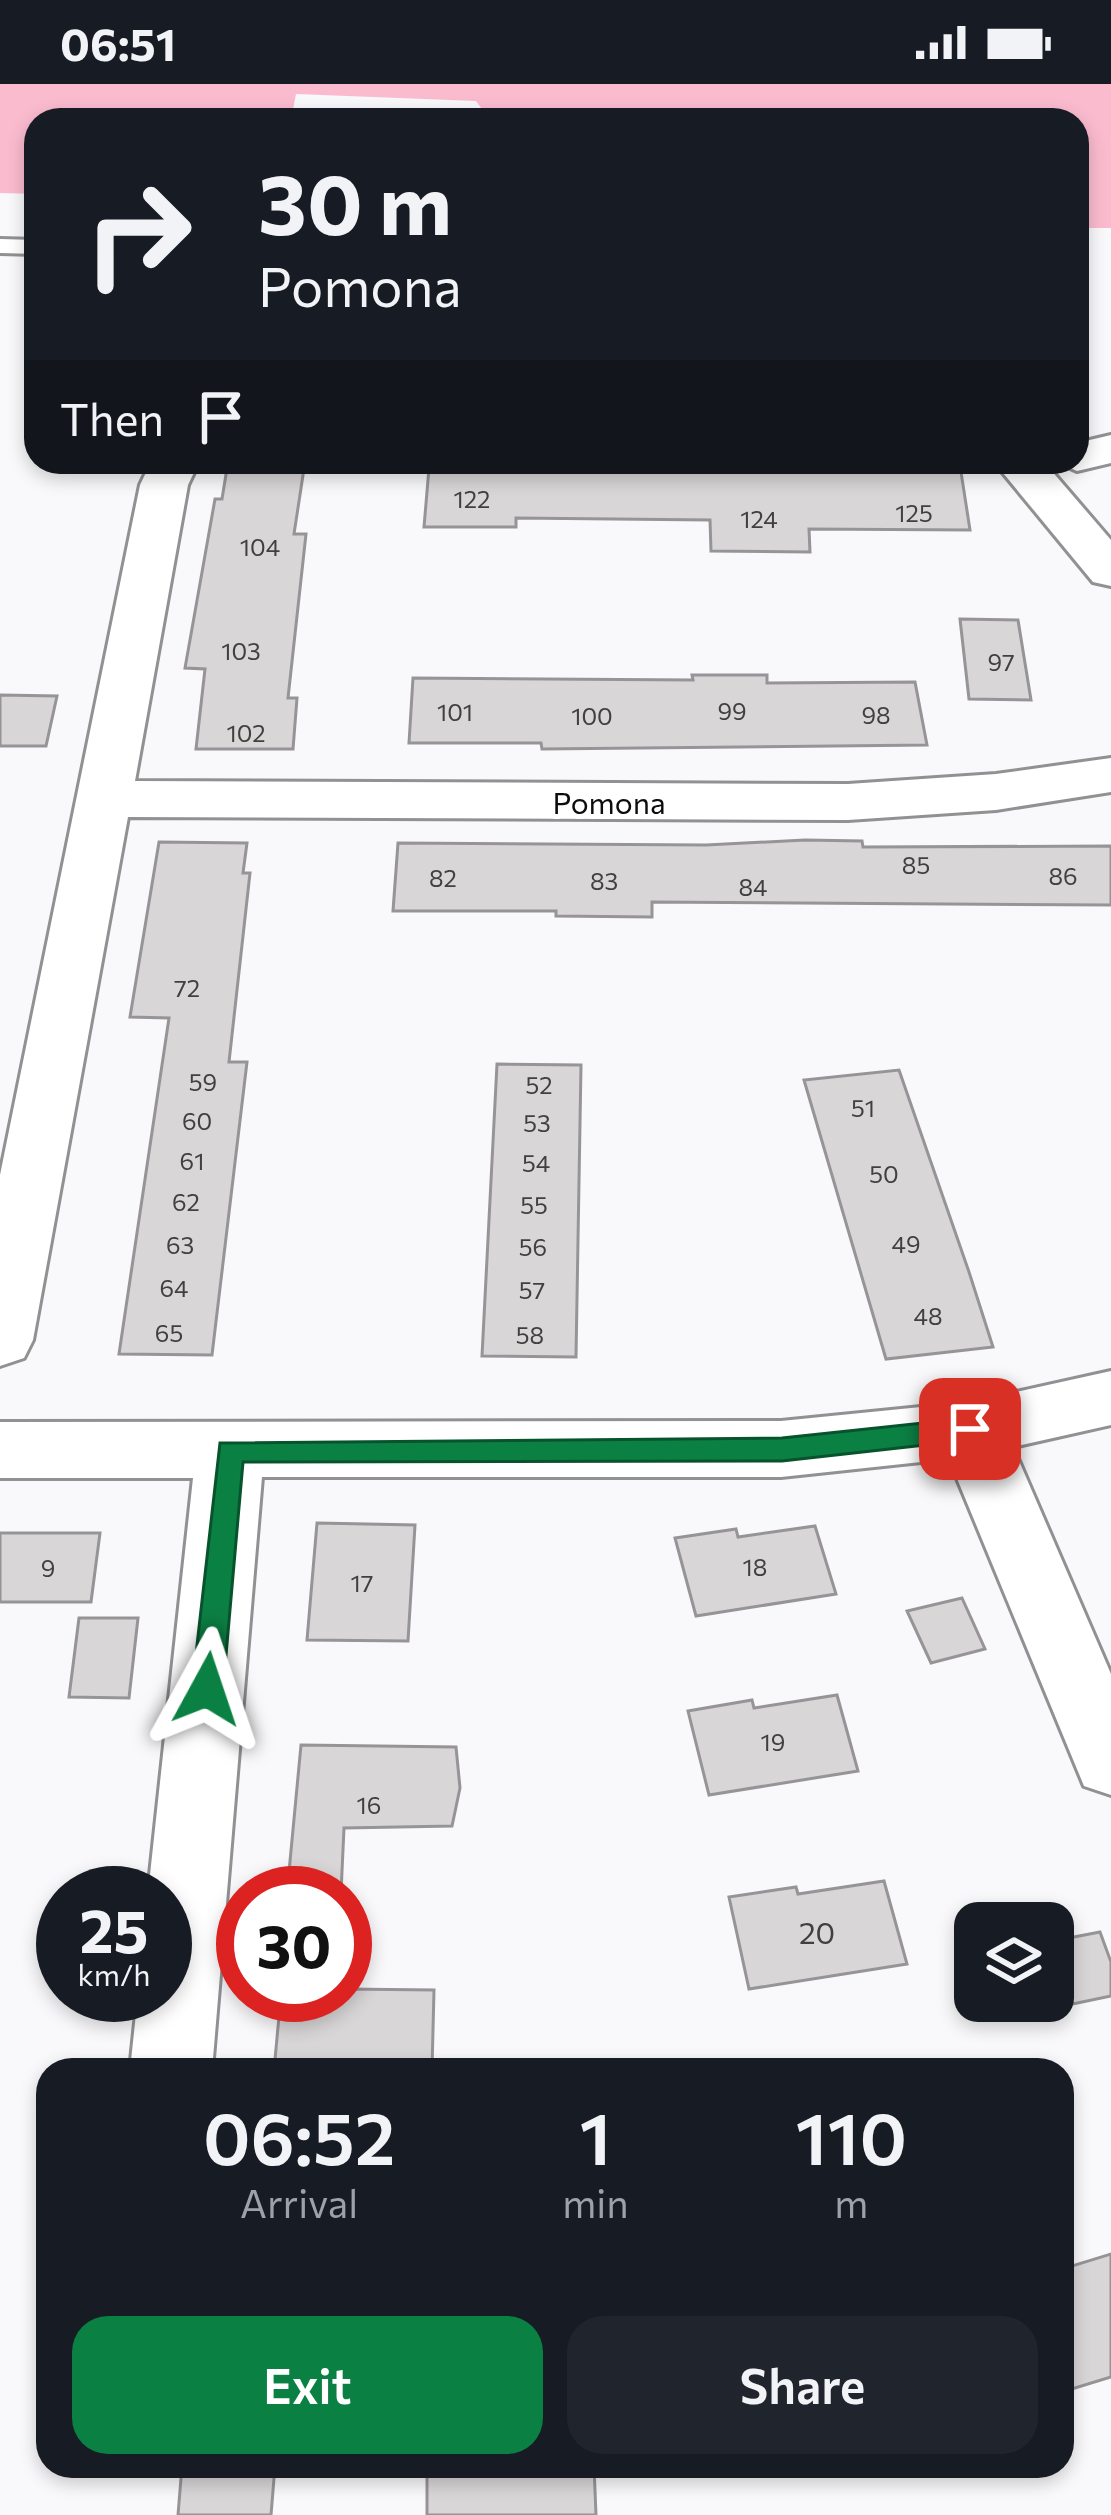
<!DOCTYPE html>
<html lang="en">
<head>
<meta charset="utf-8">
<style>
  :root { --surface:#171b24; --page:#20242c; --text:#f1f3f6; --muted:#9ea1a6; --accent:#0b8043 }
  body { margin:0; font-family:Commissioner,sans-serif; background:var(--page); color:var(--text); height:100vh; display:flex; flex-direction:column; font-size:45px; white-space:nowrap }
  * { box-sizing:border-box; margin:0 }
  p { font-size:39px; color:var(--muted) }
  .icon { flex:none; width:66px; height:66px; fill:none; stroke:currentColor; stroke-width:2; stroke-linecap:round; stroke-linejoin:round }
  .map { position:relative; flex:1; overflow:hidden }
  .sheet { position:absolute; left:36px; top:1974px; width:1038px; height:420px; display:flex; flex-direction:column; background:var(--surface); border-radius:36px; box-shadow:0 6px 18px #0003 }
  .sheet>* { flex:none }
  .hud { position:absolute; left:24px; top:24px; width:1065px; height:366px; border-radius:36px; box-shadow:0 6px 18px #0003; background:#171b24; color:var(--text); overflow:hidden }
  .buttons { position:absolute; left:954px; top:1818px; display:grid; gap:24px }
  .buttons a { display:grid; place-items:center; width:120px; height:120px; border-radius:24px; background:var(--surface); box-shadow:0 6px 18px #0003; font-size:60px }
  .speed { position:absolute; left:36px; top:1782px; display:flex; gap:24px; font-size:60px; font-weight:700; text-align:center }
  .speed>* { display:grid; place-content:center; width:156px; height:156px; border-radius:50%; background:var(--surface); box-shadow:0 6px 18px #0003; line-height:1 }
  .speed small { font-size:30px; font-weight:400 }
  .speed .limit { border:18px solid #d22; background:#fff; color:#111 }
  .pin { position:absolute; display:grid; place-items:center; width:102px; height:102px; color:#fff; margin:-51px; border-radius:24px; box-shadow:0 6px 18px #0006 }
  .me { position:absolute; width:132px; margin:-66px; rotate:5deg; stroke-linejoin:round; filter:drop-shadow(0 0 9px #0008) }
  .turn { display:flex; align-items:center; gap:42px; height:252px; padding:0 36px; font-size:54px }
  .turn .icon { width:156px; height:156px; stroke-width:2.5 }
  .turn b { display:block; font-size:84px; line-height:102px }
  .then { display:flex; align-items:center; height:114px; padding:0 36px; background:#0003; gap:24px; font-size:45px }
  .eta { display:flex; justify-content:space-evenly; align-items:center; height:204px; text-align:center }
  .eta b { font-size:72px; font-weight:600; line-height:84px }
  .action { display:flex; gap:24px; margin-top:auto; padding:24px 36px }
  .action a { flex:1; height:138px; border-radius:36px; background:var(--accent); color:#fff; font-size:48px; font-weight:600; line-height:138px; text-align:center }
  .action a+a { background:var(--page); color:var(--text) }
  .status { display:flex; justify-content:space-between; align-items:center; height:84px; padding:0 60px; background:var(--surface); direction:ltr }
  .status svg { height:33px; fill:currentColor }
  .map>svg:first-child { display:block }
  .green { fill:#fbbbcf }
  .building { fill:#d9d6d8; stroke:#969496; stroke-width:3 }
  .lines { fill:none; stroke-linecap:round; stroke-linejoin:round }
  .service-casing { stroke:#919092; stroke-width:6 }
  .minor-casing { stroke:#919092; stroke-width:6 }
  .service { fill:#fff; fill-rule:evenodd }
  .minor { fill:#fff; fill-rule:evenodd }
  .route { fill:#0b8043; stroke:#07532c; stroke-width:3 }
  .labels { text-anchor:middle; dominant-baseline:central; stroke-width:10; stroke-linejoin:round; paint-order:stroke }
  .number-label { font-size:24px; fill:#413f40 }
  .street-label { font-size:30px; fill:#0e0d0e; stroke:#fff }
  .near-number-label { font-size:30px; fill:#413f40 }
</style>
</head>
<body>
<div class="status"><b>06:51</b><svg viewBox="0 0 49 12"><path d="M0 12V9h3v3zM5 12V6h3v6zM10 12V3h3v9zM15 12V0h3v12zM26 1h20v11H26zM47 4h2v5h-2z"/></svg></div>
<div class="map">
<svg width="1111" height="2431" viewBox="0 0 1111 2431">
  <rect width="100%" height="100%" fill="#f9f8fa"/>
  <path class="green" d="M0 0H1111V144H1077V36H490L476 17 296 10 291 36H36V110L0 109Z"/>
  <g class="building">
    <path d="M228 378H305L294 450H306L288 614H297L293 665H196L205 585 185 584 215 415H222Z"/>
    <path d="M661 378H718V387L961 388 970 446 809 445 810 468 711 467 710 436 516 434V443H424L429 384 661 385Z"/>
    <path d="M960 535 1018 536 1031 616 969 615Z"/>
    <path d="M692 591H767V599L915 598 927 661 542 665 541 659H409L413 594 693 596Z"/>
    <path d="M0 611 57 612 46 662H0Z"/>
    <path d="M805 756 862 757 863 763 1111 762V821L652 818V833L556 832V827H393L398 759 706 761Z"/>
    <path d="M159 758 247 759 243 789H250L229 978H247L212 1271 119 1270 169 934 130 933Z"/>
    <path d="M497 980 581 981 576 1273 482 1272Z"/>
    <path d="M899 986 969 1188 993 1263 886 1275 804 996Z"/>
    <path d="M317 1439 415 1441 408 1557 307 1556Z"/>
    <path d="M815 1442 836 1510 696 1532 675 1454 736 1445 738 1453Z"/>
    <path d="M0 1449H100L91 1518H0Z"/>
    <path d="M962 1514 985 1565 931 1579 907 1527Z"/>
    <path d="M79 1534H138L129 1614 69 1613Z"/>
    <path d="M837 1611 858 1687 709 1711 688 1627 752 1616 754 1624Z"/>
    <path d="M301 1661 456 1663 460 1704 452 1742 344 1744 341 1809H287Z"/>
    <path d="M884 1797 907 1880 749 1905 729 1813 796 1803 798 1810Z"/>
    <path d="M1100 1848 1111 1878V1912L1063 1922 1053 1896V1857Z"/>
    <path d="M345 1905 434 1906 432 1986H274L281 1911H345Z"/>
    <path d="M1111 2170V2293L1062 2308V2185Z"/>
    <path d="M182 2382H275L271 2431H178Z"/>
    <path d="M427 2382H594L596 2431H427Z"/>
  </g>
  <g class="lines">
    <defs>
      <path id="service" d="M0 155 36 156V170L0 169Z"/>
      <g id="minor">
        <path d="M1111 351V379L1077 387 1057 378H1077V359Z"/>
        <path d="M151 378H199L188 401 135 697 848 700 996 690 1111 674V708L996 726 848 736 128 733 33 1256 24 1274 0 1282V1091L140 401Z"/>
        <path d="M994 378H1044L1111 456V502L1093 498Z"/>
        <path d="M1111 1287V1341L1013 1363 1111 1590V1711L1084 1702 949 1375 781 1393H262L212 1986H130L138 1911H165V1809H148L193 1394H0V1338L781 1337 971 1318Z"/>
      </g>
    </defs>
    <use href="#service" class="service-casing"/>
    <use href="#minor" class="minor-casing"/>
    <use href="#service" class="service"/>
    <use href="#minor" class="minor"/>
  </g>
  <path class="route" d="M970 1334 981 1337 985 1345 981 1353 970 1356 782 1377 243 1378 223 1605 218 1614 207 1618 196 1614 192 1605 220 1359 782 1354Z"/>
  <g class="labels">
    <g class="number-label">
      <text x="472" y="414">122</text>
      <text x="914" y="428">125</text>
      <text x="759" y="434">124</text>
      <text x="260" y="462">104</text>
      <text x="241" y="566">103</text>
      <text x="1001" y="577">97</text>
      <text x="732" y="626">99</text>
      <text x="455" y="627">101</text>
      <text x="876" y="630">98</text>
      <text x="592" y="631">100</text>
      <text x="246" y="648">102</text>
      <text x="916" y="780">85</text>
      <text x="1063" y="791">86</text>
      <text x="443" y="793">82</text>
      <text x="604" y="796">83</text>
      <text x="753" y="802">84</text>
      <text x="187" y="903">72</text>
      <text x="203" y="997">59</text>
      <text x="539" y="1000">52</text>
      <text x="863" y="1023">51</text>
      <text x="197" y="1036">60</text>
      <text x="537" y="1038">53</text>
      <text x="192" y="1076">61</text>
      <text x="536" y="1078">54</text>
      <text x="884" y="1089">50</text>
      <text x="186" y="1117">62</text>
      <text x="534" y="1120">55</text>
      <text x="906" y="1159">49</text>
      <text x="180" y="1160">63</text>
      <text x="533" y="1162">56</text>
      <text x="174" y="1203">64</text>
      <text x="532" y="1205">57</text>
      <text x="928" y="1231">48</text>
      <text x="169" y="1248">65</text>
      <text x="530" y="1250">58</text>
      <text x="755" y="1482">18</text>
      <text x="48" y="1483">9</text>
      <text x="362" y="1498">17</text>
      <text x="773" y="1657">19</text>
      <text x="369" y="1720">16</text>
    </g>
    <g class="street-label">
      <text x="609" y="717">Pomona</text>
    </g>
    <g class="near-number-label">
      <text x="817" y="1847">20</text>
    </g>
  </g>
</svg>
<div class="buttons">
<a><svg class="icon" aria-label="layers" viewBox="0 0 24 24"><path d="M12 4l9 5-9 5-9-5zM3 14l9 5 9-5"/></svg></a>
</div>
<div class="speed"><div>25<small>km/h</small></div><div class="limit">30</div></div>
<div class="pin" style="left:970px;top:1345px;background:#d93025"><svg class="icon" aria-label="arrive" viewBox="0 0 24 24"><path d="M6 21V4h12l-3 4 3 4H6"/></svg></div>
<svg class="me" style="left:207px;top:1605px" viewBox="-20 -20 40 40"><path d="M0-17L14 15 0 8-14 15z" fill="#0b8043" stroke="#fff" stroke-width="4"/></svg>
<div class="hud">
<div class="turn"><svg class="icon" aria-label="right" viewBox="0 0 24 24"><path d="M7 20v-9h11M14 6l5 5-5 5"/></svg><div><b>30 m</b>Pomona</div></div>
<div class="then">Then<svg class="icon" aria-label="arrive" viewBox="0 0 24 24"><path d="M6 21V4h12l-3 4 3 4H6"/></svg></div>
</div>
<section class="sheet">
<div class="eta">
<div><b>06:52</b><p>Arrival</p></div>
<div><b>1</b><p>min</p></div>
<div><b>110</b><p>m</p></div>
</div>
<div class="action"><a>Exit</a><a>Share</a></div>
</section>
</div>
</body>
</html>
